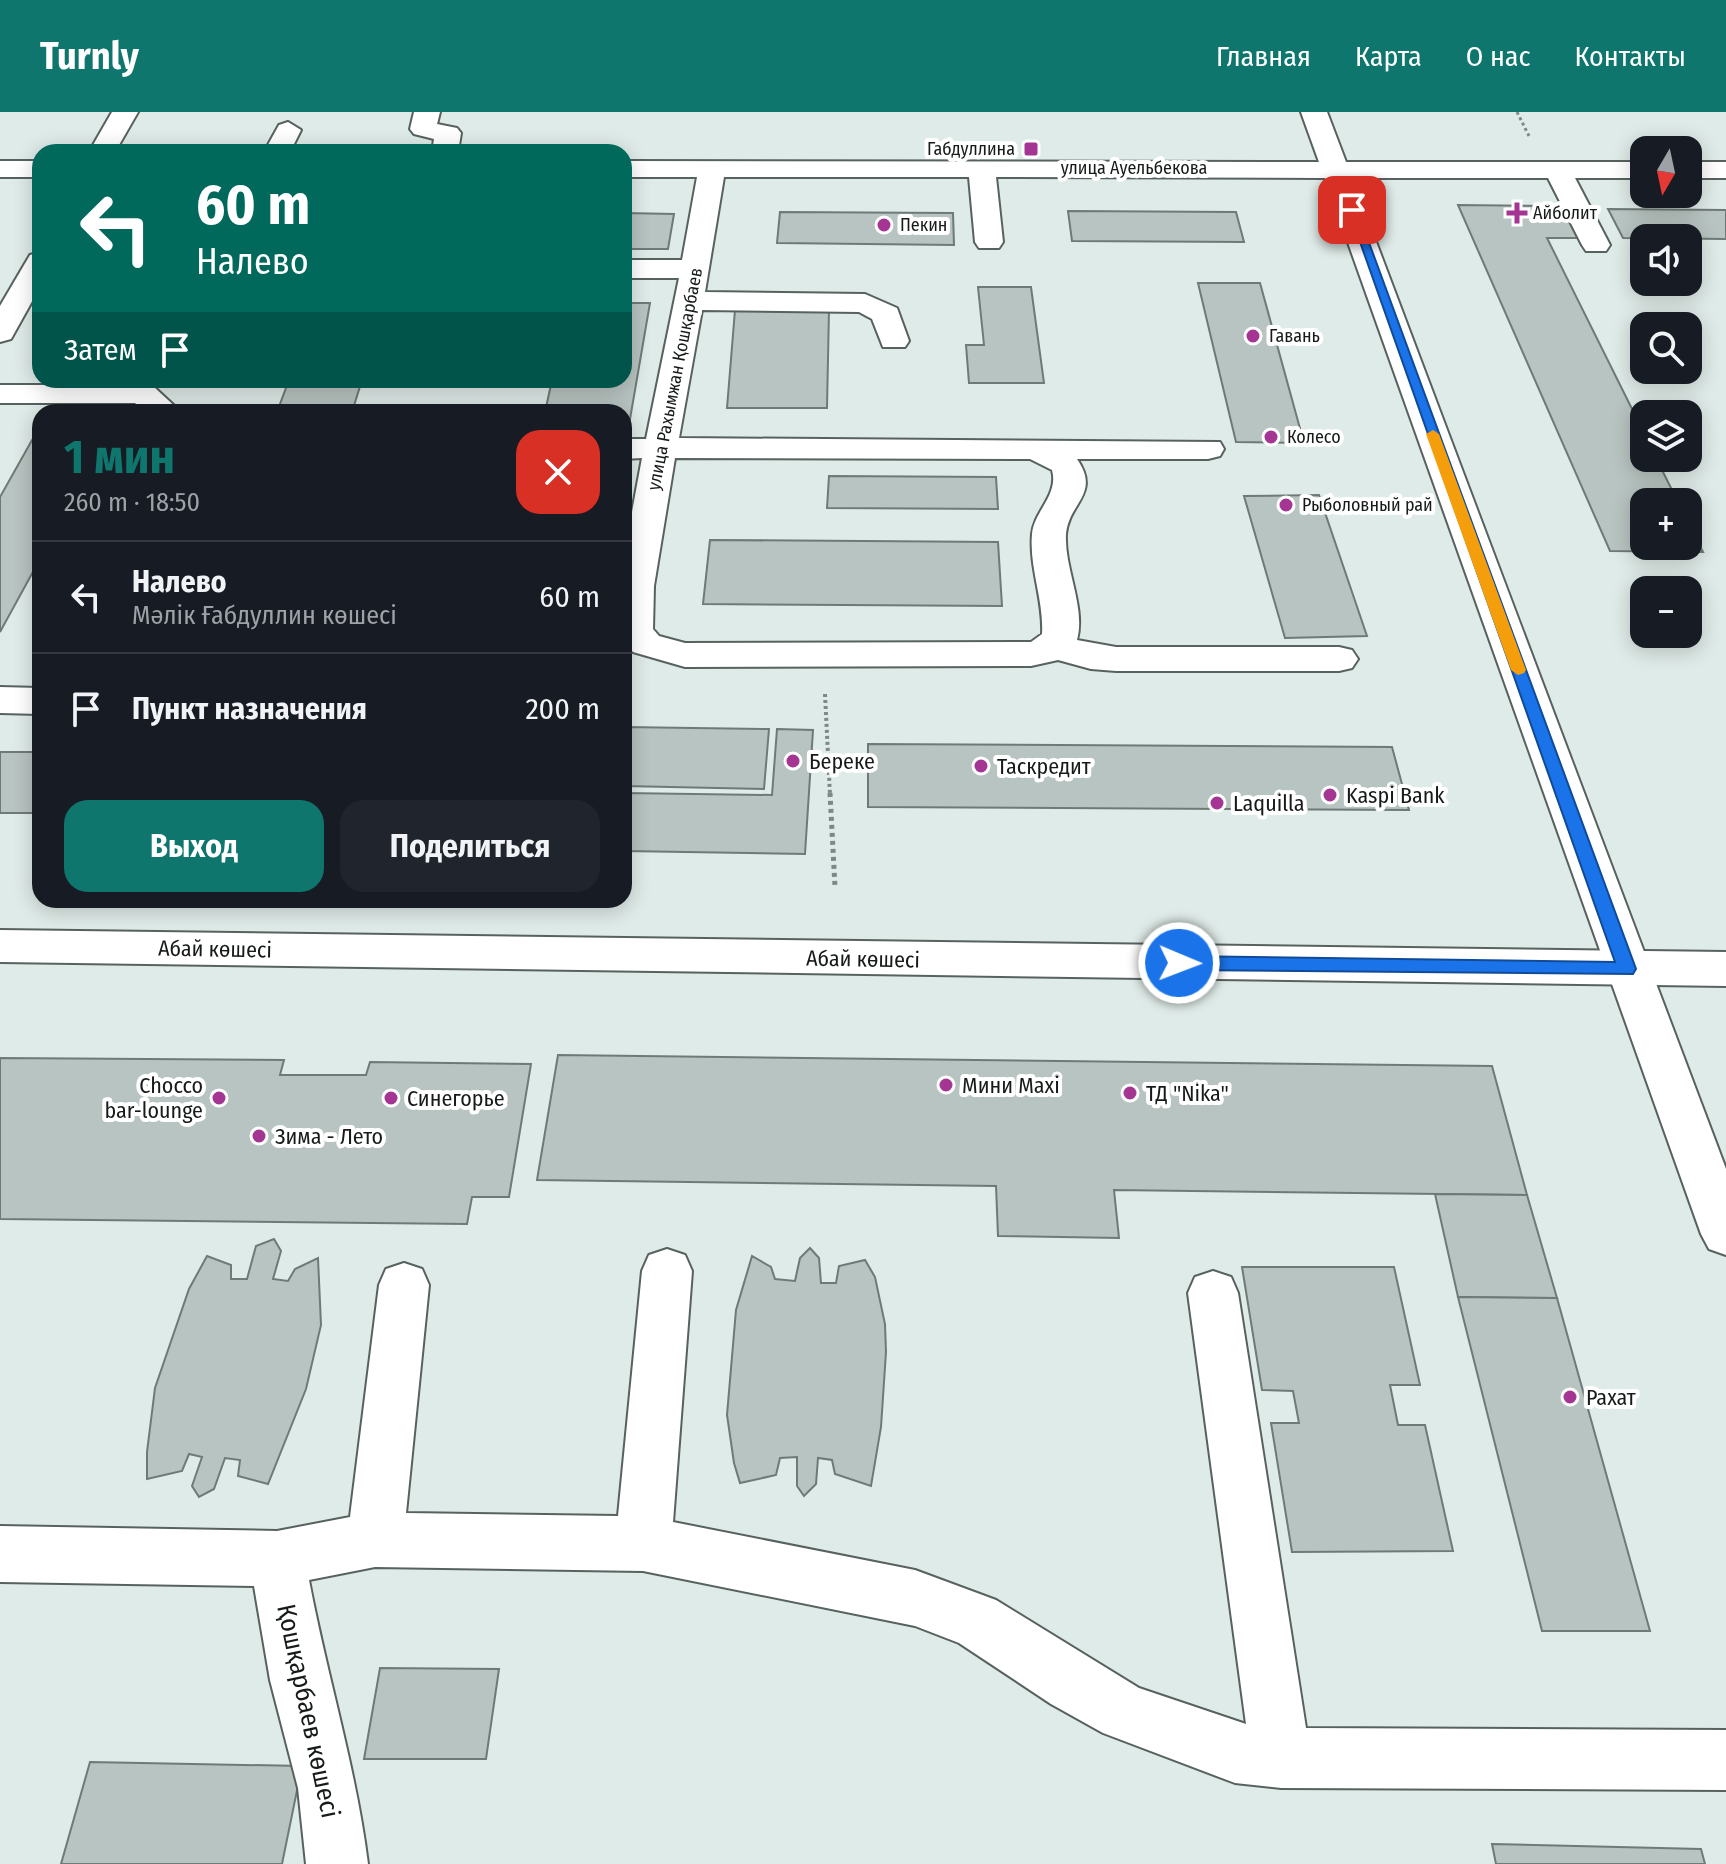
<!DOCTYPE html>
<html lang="ru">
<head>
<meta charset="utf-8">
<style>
  :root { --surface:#171b24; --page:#20242c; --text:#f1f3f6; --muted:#9ea1a6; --line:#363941; --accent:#0f766e }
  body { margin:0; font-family:"Fira Sans Condensed",sans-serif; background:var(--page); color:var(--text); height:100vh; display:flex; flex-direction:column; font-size:30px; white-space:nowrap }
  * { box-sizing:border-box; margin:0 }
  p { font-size:26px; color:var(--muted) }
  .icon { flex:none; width:44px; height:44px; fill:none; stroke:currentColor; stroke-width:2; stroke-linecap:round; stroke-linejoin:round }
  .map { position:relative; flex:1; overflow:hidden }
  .panel { position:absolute; left:32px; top:292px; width:600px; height:504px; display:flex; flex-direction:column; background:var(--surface); border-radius:24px; box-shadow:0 4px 20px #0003 }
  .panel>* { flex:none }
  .guide { position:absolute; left:32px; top:32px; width:600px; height:244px; border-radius:24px; box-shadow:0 4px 20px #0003; background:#00695c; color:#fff; overflow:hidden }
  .needle { width:52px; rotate:189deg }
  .buttons { position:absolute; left:1630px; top:24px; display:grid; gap:16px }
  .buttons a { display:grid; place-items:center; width:72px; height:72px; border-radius:16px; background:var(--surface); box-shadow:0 4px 20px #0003; font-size:40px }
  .pin { position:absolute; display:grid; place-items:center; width:68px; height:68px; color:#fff; margin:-34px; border-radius:16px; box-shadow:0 4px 12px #0006 }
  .me { position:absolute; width:88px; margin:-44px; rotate:91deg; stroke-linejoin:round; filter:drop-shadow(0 0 6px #0008) }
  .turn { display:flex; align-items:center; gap:28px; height:168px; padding:0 32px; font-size:36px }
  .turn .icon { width:104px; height:104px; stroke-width:2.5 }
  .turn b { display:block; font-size:56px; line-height:68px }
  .then { display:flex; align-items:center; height:76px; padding:0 32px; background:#0003; gap:16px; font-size:30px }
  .round { display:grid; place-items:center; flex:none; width:84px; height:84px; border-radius:24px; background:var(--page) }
  .overview { display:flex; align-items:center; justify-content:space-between; height:136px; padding:0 32px }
  h1 { font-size:48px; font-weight:700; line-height:60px; color:var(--accent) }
  .action { display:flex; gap:16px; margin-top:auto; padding:16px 32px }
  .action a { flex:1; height:92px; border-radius:24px; background:var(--accent); color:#fff; font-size:32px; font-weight:700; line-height:92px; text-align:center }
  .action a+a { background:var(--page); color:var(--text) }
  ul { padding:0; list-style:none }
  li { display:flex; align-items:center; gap:24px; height:112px; padding:0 32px; border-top:2px solid var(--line) }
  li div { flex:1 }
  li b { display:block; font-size:30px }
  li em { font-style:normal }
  header { display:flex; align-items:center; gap:48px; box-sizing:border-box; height:112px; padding:0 40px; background:var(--accent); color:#fff }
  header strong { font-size:38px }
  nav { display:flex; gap:44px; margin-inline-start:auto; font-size:28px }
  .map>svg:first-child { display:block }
  .building { fill:#b8c4c1; stroke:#6f7a77; stroke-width:2 }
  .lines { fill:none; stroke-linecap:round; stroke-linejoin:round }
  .minor-casing { stroke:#57625f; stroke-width:4 }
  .major-casing { stroke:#57625f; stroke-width:4 }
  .path-far2 { stroke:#7f8886; stroke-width:3; stroke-dasharray:3 3; stroke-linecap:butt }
  .path-far1 { stroke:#7f8886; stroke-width:4; stroke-dasharray:3 3; stroke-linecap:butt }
  .path { stroke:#7f8886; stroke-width:5; stroke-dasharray:4 4; stroke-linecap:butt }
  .minor { fill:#fff; fill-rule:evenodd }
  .major { fill:#fff; fill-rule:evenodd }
  .route { fill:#1a73e8; stroke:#114b97; stroke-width:2 }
  .slow { fill:#f59e0b }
  .poi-dot { fill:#a53592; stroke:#fff; stroke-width:3 }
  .labels { text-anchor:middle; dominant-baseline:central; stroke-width:8; stroke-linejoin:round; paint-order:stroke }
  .far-poi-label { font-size:18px; fill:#161a19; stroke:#fff; text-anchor:start }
  .far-street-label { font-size:18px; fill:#161a19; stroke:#fff }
  .poi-label { font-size:22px; fill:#161a19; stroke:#fff; text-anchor:start }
  .street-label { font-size:22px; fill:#161a19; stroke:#fff }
  .near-street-label { font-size:26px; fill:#161a19; stroke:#fff }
</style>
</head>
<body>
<header>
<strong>Turnly</strong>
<nav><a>Главная</a><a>Карта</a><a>О нас</a><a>Контакты</a></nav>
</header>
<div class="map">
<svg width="1726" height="1752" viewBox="0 0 1726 1752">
  <rect width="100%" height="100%" fill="#dfebe8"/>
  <g class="building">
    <path d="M1458 93 1562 94 1579 126H1547L1644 321V346H1656L1678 390H1644V434H1688V410L1703 440 1610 439Z"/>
    <path d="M1608 97 1726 98V127L1623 126Z"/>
    <path d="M1068 99 1236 100 1244 130 1072 129Z"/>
    <path d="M780 100 953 101 954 133 777 131Z"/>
    <path d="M624 101 674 102 668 137H624Z"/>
    <path d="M1198 171H1260L1304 331 1236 330Z"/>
    <path d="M978 175H1031L1044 271H969L966 233H984Z"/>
    <path d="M624 191H650L629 313H624V300H545L552 268H624Z"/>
    <path d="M735 198H829L827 296H727Z"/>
    <path d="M289 268H362L352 300H277Z"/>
    <path d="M36 321H40V447L0 520V385Z"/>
    <path d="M829 364 996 365 998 397 827 396Z"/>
    <path d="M1319 383 1367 524 1285 526 1244 384Z"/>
    <path d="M710 428 998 430 1002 494 703 492Z"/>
    <path d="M624 615 769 617 764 677 624 674Z"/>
    <path d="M777 617 813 618 805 742 624 739V681L772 683Z"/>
    <path d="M868 632 1392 635 1409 698 868 695Z"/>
    <rect x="0" y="640" width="40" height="61"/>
    <path d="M558 943 1492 954 1527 1083 1114 1078 1119 1126 998 1124 996 1074 537 1068Z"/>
    <path d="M0 946 284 948 280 963H366L370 950 531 952 509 1085H472L467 1112 0 1107Z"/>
    <path d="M1435 1082 1527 1083 1557 1186 1458 1185Z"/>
    <path d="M274 1127 281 1139 273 1167 288 1169 295 1157 318 1146 321 1213 306 1277 268 1372 238 1364 240 1348 225 1346 214 1377 199 1385 192 1374 202 1345 189 1342 182 1359 147 1367V1340L155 1276 189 1177 207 1144 231 1153V1167H247L256 1134Z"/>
    <path d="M810 1136 819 1146 821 1171H836L839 1154 865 1148 875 1165 885 1212 886 1240 881 1315 871 1374 835 1362 832 1348 818 1346 816 1372 804 1384 797 1374V1345L780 1346 776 1363 740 1371 734 1351 727 1303 736 1198 752 1144 771 1155 775 1167 795 1169 800 1146Z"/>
    <path d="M1242 1155H1394L1420 1273H1390L1398 1313H1425L1453 1439 1292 1440 1271 1311H1299L1293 1279 1262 1278Z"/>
    <path d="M1458 1185 1557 1186 1650 1519H1542Z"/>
    <path d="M380 1556 499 1557 486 1647H364Z"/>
    <path d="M90 1650 302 1654 282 1752H61Z"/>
    <path d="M1492 1732 1701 1737 1705 1752H1496Z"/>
  </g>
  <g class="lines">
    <defs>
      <g id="minor">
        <path d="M112 0H138L115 40H89Z"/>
        <path d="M414 0H440L437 12 457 16 461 21 458 40H432L434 27 414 22 410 17Z"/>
        <path d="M1301 0H1327L1346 50H1644V66H1575L1610 133 1606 139H1586L1582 133 1548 66H1352L1726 1057V1143L1709 1137 1701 1122 1325 66 996 65 1003 130 999 136H979L975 130 969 65H724L705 180 865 182 897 196 909 229 905 235H883L872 207 859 200 702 198 679 326 1220 330 1224 337 1220 344 1208 347H1077C1101 382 1069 390 1066 422 1064 457 1086 495 1077 528L1116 535H1339L1352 538 1358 547 1352 556 1339 559H1116L1091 557 1058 548 1031 554 685 555 633 540 624 530V443L642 346 624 347V327H646L679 166H624V148H682L697 65H624V49L1319 50ZM675 346 1030 347 1052 358C1059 383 1034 399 1032 422 1029 456 1044 488 1042 522L1031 530 685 531 659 524 653 517 654 474Z"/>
        <path d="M288 10 301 18 290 40H264L279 13Z"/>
        <rect x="0" y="49" width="40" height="16"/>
        <rect x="1688" y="50" width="38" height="16"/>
        <path d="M40 140V175L11 227 0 230V194L30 143Z"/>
        <path d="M0 273H143L154 275 181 300H146L135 291H0Z"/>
        <path d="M0 575 40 576V602L0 601Z"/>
        <path d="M667 1137 685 1143 692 1159 673 1410 915 1458 996 1488 1139 1576 1246 1612 1188 1181 1195 1165 1213 1159 1231 1165 1238 1181 1306 1616 1726 1618V1678L1281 1676 1235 1671 1103 1621 1051 1592 959 1531 915 1514 643 1459 375 1455 309 1468C327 1564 356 1656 368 1752H306L298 1676 270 1568 254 1474 0 1470V1414L277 1419 350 1405 379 1173 386 1157 404 1151 422 1157 429 1173 406 1401 618 1404 642 1159 649 1143Z"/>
      </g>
      <path id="major" d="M0 818 1726 840V874L0 850Z"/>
    </defs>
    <use href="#minor" class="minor-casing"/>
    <use href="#major" class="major-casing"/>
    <path class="path-far2" d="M1517 0 1529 24"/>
    <path class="path-far1" d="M825 582 830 683"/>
    <path class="path" d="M830 681 835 775"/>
    <use href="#minor" class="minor"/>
    <use href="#major" class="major"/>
  </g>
  <path class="route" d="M1348 96 1357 98 1636 857 1633 862 1179 858 1170 851 1179 844 1615 850Z"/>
  <path class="slow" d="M1433 318 1439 322 1526 558 1524 561 1518 563 1511 558 1426 322Z"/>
  <g class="poi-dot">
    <rect x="1023" y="29" width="16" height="16" rx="4"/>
    <path d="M1513 89h8v8h8v8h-8v8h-8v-8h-8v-8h8z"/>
    <circle cx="884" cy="113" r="8"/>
    <circle cx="1253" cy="224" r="8"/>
    <circle cx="1271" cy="325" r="8"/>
    <circle cx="1286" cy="393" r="8"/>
    <circle cx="793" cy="649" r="8"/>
    <circle cx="981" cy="654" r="8"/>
    <circle cx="1330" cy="683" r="8"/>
    <circle cx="1217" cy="691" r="8"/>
    <circle cx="946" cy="973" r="8"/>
    <circle cx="1130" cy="981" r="8"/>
    <circle cx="219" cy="986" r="8"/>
    <circle cx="391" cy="986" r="8"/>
    <circle cx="259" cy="1024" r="8"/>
    <circle cx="1570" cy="1285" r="8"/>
  </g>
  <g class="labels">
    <g class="far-poi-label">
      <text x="1015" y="37" text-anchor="end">Габдуллина</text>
      <text x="1533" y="101">Айболит</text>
      <text x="900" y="113">Пекин</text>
      <text x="1269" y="224">Гавань</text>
      <text x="1287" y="325">Колесо</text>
      <text x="1302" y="393">Рыболовный рай</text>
    </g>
    <g class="far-street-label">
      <text x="1134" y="56">улица Ауельбекова</text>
      <text transform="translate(675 267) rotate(-79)">улица Рахымжан Қошқарбаев</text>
    </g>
    <g class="poi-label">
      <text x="809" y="649">Береке</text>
      <text x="997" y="654">Таскредит</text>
      <text x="1346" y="683">Kaspi Bank</text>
      <text x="1233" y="691">Laquilla</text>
      <text x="203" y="973" text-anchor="end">Chocco<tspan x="203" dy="25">bar-lounge</tspan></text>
      <text x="962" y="973">Мини Maxi</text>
      <text x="1146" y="981">ТД "Nika"</text>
      <text x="407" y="986">Синегорье</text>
      <text x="275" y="1024">Зима - Лето</text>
      <text x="1586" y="1285">Рахат</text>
    </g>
    <g class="street-label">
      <text transform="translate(215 837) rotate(1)">Абай көшесі</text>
      <text transform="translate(863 847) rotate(1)">Абай көшесі</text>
    </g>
    <g class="near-street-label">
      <text transform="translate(308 1599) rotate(78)">Қошқарбаев көшесі</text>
    </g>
  </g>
</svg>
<div class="buttons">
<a><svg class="needle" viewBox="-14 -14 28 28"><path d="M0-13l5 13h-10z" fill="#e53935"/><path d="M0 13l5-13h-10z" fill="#9ea1a6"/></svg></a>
<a><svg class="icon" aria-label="sound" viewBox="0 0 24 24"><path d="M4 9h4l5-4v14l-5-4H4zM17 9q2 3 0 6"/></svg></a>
<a><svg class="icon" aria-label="search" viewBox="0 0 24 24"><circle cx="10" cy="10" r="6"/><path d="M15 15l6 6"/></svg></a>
<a><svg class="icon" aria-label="layers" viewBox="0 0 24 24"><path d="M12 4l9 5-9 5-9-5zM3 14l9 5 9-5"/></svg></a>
<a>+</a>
<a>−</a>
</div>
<div class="pin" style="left:1352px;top:98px;background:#d93025"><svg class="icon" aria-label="arrive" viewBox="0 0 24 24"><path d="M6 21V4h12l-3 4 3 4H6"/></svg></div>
<svg class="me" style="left:1179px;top:851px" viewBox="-20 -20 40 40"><circle r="17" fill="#1a73e8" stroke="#fff" stroke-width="3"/><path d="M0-11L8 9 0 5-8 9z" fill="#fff"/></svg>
<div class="guide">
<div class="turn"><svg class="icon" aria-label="left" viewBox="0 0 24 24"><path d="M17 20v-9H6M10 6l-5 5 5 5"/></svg><div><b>60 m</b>Налево</div></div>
<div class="then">Затем<svg class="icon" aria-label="arrive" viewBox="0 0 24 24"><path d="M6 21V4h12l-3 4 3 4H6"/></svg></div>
</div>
<section class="panel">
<div class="overview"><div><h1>1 мин</h1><p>260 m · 18:50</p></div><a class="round" style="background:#d93025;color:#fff"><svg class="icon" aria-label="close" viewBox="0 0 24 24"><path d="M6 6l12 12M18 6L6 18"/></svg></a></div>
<ul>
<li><svg class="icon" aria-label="left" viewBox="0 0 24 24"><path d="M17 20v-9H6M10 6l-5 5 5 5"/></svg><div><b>Налево</b><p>Мәлік Ғабдуллин көшесі</p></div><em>60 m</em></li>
<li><svg class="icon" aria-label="arrive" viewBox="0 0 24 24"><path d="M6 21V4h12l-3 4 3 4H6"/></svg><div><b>Пункт назначения</b></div><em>200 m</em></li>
</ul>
<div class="action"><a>Выход</a><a>Поделиться</a></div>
</section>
</div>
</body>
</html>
